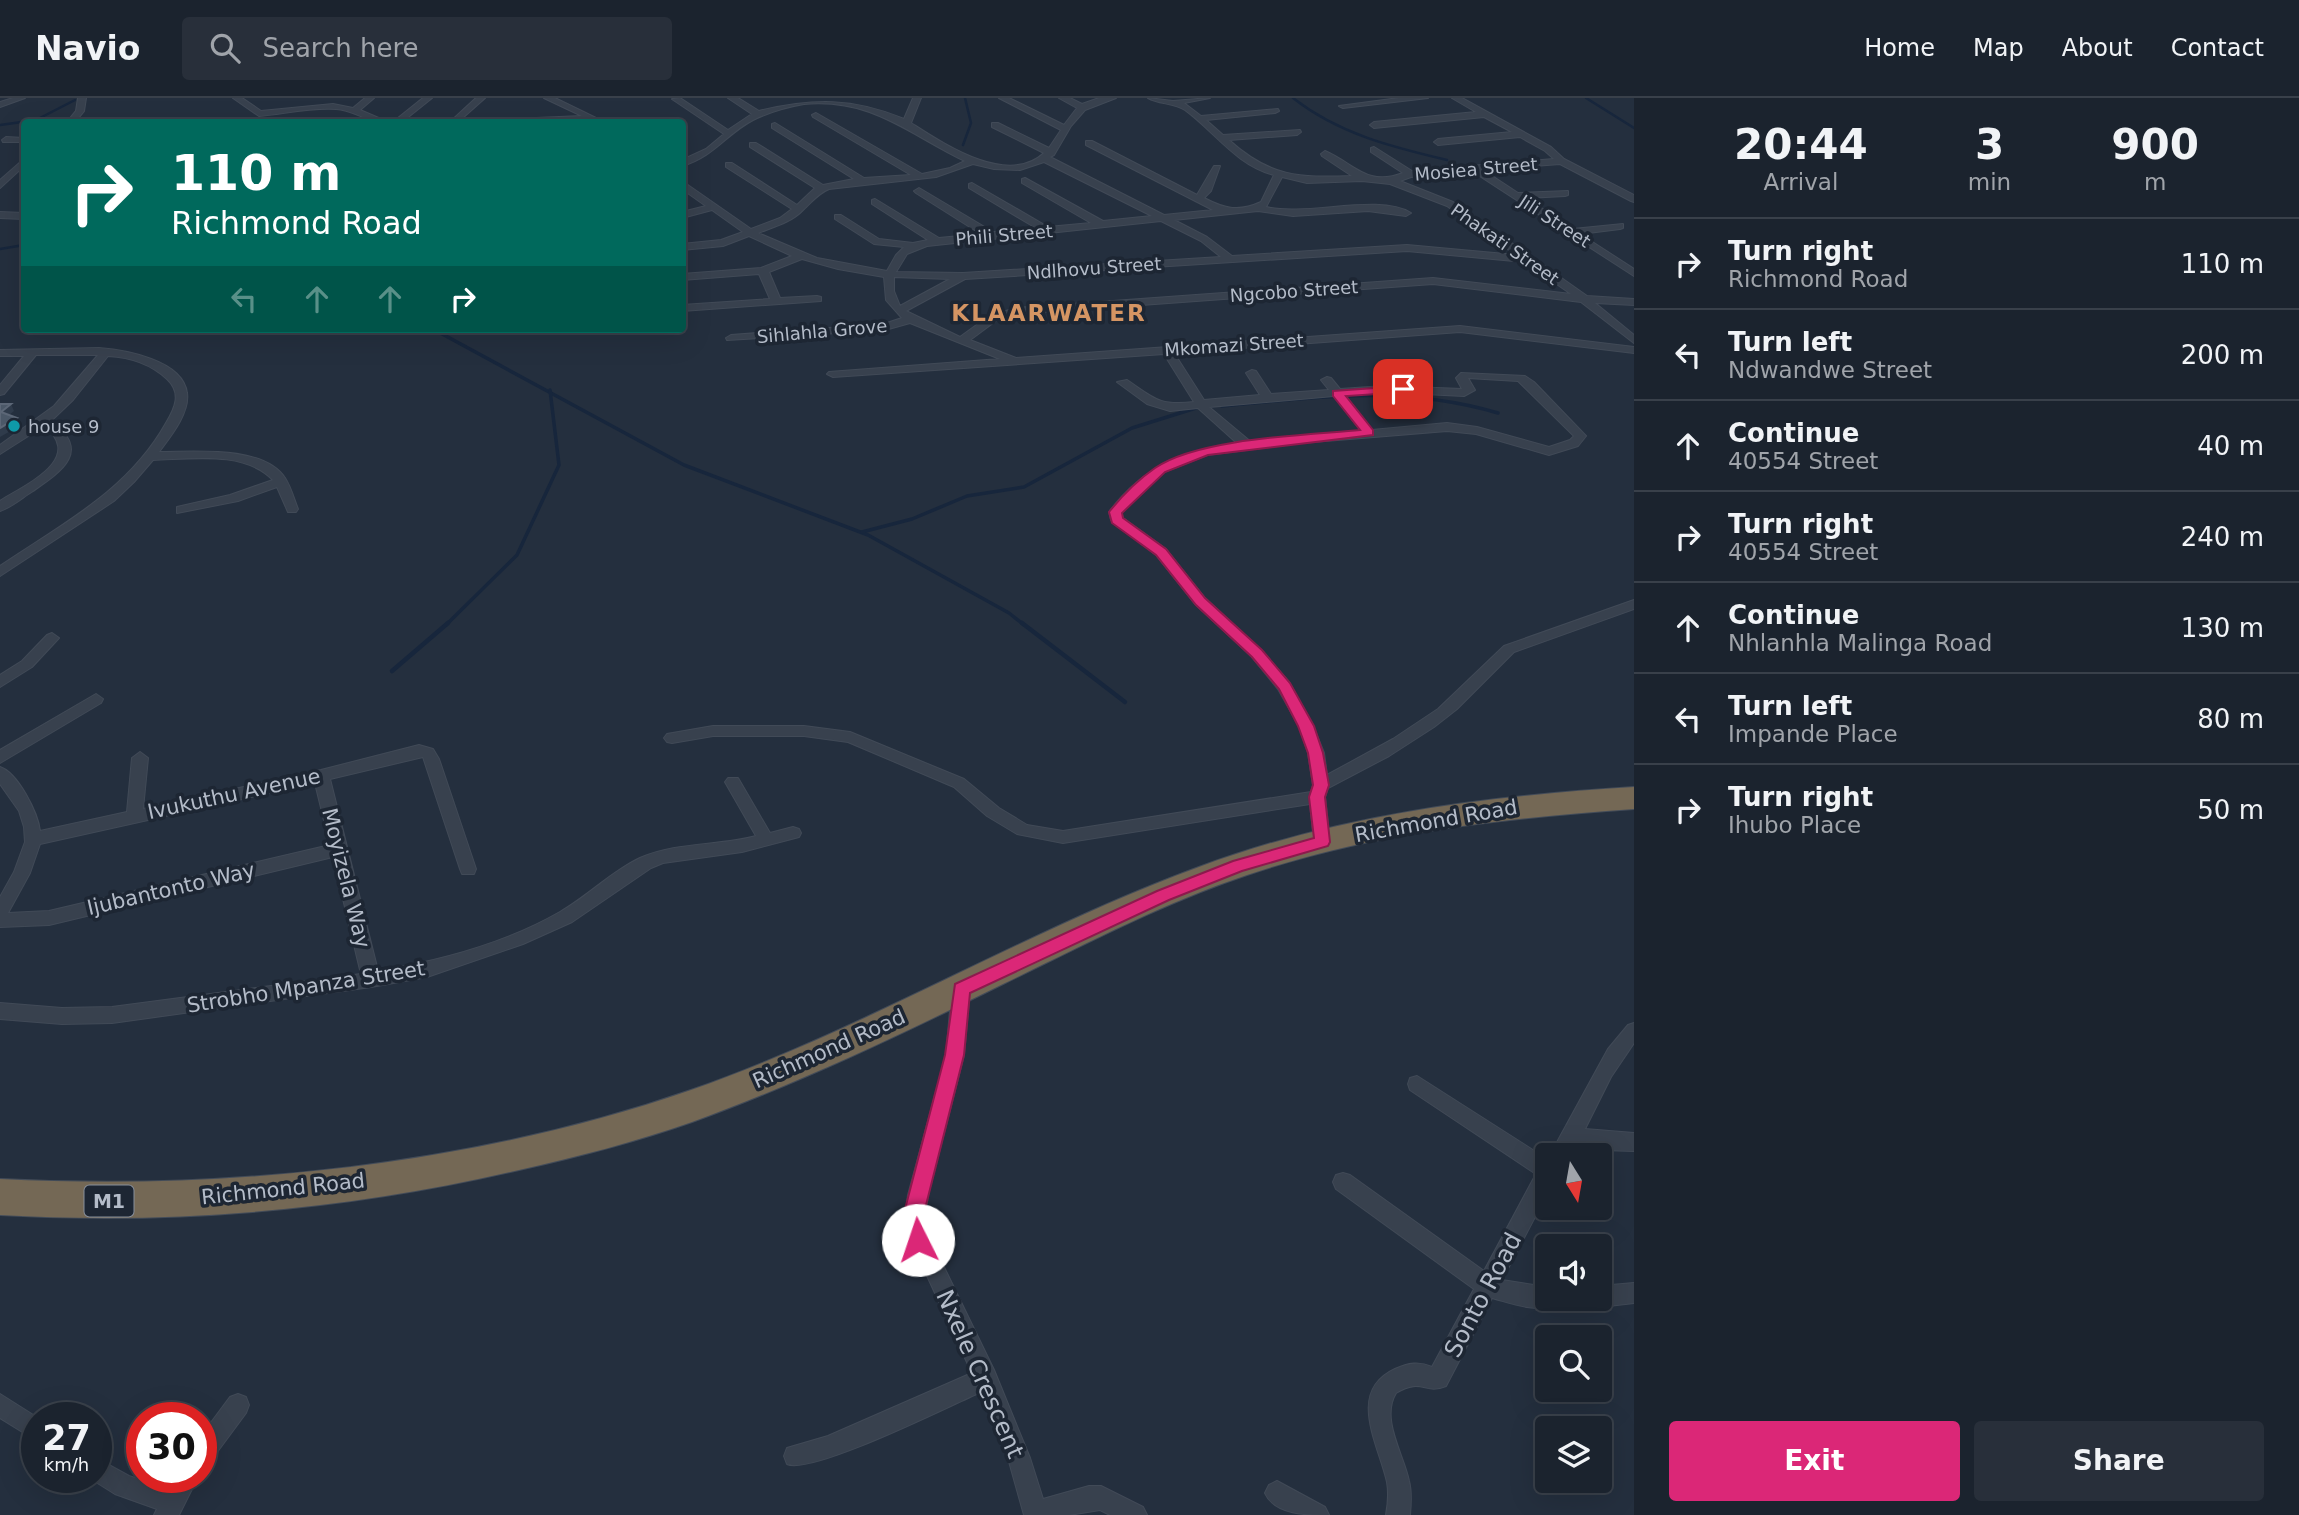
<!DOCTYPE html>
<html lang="en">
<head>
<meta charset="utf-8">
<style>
  :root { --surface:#1b232e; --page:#282f3a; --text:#f1f3f6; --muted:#a0a4aa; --line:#39404a; --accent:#db2777 }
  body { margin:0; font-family:"DejaVu Sans",sans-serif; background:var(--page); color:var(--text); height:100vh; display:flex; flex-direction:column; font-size:26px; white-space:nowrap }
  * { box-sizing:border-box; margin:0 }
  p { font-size:23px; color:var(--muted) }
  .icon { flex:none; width:38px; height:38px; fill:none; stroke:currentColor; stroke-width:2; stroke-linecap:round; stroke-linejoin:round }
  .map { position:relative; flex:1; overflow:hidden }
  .side { display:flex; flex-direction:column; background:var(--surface); width:665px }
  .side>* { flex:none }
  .hud { position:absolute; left:21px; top:21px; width:665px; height:214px; border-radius:7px; box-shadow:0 7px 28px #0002,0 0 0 2px var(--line); background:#00695c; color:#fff; overflow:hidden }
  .needle { width:46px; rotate:169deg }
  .controls { position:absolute; left:1535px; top:1045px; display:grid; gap:14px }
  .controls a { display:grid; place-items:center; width:77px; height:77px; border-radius:7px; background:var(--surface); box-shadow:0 7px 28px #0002,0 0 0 2px var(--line); font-size:35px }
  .speed { position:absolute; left:21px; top:1304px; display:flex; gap:14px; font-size:35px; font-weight:700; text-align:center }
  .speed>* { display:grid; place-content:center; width:91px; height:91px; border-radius:50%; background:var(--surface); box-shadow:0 7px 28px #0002,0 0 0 2px var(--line); line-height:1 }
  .speed small { font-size:18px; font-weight:400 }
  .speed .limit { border:10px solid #d22; background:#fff; color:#111 }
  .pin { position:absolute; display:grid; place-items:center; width:60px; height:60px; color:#fff; margin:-30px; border-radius:14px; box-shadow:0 4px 10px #0006 }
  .me { position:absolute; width:77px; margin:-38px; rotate:356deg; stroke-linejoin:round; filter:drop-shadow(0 0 5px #0008) }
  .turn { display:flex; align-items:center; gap:24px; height:147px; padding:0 35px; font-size:32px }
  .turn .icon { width:91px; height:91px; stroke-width:2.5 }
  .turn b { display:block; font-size:49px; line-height:60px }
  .lanes { display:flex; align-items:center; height:66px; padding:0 35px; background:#0003; justify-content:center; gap:35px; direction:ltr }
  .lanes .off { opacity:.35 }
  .eta { display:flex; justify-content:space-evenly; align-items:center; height:119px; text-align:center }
  .eta b { font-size:42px; font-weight:700; line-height:49px }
  .primary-button { display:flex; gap:14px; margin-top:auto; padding:14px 35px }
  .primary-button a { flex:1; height:80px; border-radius:7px; background:var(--accent); color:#fff; font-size:28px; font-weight:700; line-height:80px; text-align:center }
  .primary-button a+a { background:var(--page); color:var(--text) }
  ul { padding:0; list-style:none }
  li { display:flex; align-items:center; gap:21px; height:91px; padding:0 35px; border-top:2px solid var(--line) }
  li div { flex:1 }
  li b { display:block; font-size:26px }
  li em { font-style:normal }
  header { display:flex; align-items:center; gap:42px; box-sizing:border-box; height:98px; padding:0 35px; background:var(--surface); border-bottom:2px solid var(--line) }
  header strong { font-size:33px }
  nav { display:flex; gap:38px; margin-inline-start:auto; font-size:24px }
  .search { width:490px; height:63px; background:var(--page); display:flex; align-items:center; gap:18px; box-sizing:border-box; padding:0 24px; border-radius:7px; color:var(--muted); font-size:26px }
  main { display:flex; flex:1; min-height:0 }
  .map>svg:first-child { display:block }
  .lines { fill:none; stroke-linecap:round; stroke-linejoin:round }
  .stream-far2 { stroke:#17263c; stroke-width:2.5 }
  .stream-far1 { stroke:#17263c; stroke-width:3.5 }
  .stream { stroke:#17263c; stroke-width:4.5 }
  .street-casing { stroke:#414a57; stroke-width:2 }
  .highway-casing { stroke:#434c59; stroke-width:2 }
  .street { fill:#38414e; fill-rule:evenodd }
  .highway { fill:#746855; fill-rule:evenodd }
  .shaded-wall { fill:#2f3b4b }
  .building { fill:#4b5868; stroke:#5c6777; stroke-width:2 }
  .route { fill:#db2777; stroke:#8e194d; stroke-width:2 }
  .culture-dot { fill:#0f9aa8; stroke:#1d2633; stroke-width:2.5 }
  .labels { text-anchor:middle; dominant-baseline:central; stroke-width:7; stroke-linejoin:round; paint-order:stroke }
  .far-street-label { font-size:18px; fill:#b4bcc9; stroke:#1d2633 }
  .far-poi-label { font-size:18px; fill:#b4bcc9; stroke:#1d2633; text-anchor:start }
  .shield { fill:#1d2633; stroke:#878f9c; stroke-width:2 }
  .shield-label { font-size:19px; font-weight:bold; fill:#b4bcc9 }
  .street-label { font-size:21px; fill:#b4bcc9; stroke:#1d2633 }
  .far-district-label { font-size:23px; font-weight:bold; letter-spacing:2px; fill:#d59563; stroke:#1d2633 }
  .near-street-label { font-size:24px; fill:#b4bcc9; stroke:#1d2633 }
</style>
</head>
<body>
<header>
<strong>Navio</strong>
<div class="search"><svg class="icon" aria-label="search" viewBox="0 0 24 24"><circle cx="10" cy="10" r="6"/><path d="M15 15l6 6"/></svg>Search here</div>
<nav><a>Home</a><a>Map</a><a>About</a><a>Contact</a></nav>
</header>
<main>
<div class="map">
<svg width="1634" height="1417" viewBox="0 0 1634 1417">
  <rect width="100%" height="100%" fill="#242f3e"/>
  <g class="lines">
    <g class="stream-far2">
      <path d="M1293 0C1339 36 1392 49 1447 62"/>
      <path d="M1586 0 1634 30"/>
      <path d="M0 27 36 22 75 2"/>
      <path d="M963 47 971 25 965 0"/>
      <path d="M0 151 24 147"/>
    </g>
    <g class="stream-far1">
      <path d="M433 231 684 367 868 437 1009 515 1024 527"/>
      <path d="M1222 308C1320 299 1402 287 1498 315"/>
      <path d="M862 434 912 421 967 398 1024 389 1132 330 1196 310"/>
      <path d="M446 527 517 457 559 367 550 292"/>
    </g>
    <g class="stream">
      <path d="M1022 525 1125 604"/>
      <path d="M392 573 448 525"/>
    </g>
    <defs>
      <g id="street">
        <path d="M13 0H25L0 9V4Z"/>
        <path d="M78 0H86L84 13 75 24H67L76 13Z"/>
        <path d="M233 0H242L261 13 333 6 353 10 365 0H374L360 12 388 24C370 26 354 12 336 11 311 9 283 16 259 18Z"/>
        <path d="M423 0H432L402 24H393Z"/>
        <path d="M476 0H485L458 24H450Z"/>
        <path d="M544 0H555L596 20 592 23 509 24 513 21 582 18Z"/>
        <path d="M680 0 728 32 752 16 728 0H738L759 13C814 0 853 0 904 21L913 0H921L911 25C944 46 1007 89 1044 55L992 29V25H998L1049 50 1061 32 999 0H1009L1064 27 1077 10 1059 0H1070L1082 6 1099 0H1116L1085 12 1071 28 1054 57 1050 59 1164 117 1213 112 1086 47V43H1092L1197 97 1214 68H1220L1211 93 1204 100C1225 111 1239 114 1261 104L1274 77C1236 67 1215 34 1185 12 1174 5 1159 6 1148 0L1173 3 1210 0 1184 5 1201 18 1278 11 1279 13 1275 15 1206 22 1223 37 1300 32 1301 34 1297 37 1229 42C1270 79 1299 80 1352 78L1322 58 1321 56 1325 53C1355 66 1367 89 1403 75L1371 54V50L1374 49 1412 73 1554 61 1545 53 1520 39 1438 47 1434 44 1438 41 1512 34 1484 19 1374 30 1370 27 1374 24 1476 14 1452 0H1462L1551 49 1564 61 1634 97V104L1631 103 1560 66 1483 72 1518 95 1568 93V97L1565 98 1526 100 1573 131 1623 126V130L1620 131 1580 136 1634 171V178L1472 73 1411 79 1400 83 1453 104 1587 198 1634 201V207L1595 205 1634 237V245L1581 204 1433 186 1017 216 997 222 970 242 1016 260 1460 228 1634 249V255L1460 234 1174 255 1204 302 1260 297 1246 275 1252 272 1256 273 1271 296 1329 292 1321 282 1327 279 1331 280 1340 291 1385 288 1462 291 1456 280 1461 275 1525 278 1534 284 1586 338 1578 348 1549 357 1476 336 1447 333 1301 345 1207 357 1164 374 1121 414 1123 420 1166 451 1205 500 1262 553 1289 584 1313 628 1324 655 1327 677 1393 641 1438 611 1504 548 1634 502V511L1514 554 1457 611 1434 629 1389 658 1328 690 1325 699 1330 744 1328 748H1316L1314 744 1310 706 1063 745 1017 736 987 718 954 689 848 644 804 638H713L672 645 667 644 664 640 667 636 713 628H804L850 634 964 681 999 710 1027 727 1063 733 1311 694 1313 687 1308 655 1299 628 1278 591 1252 559 1195 506 1156 457 1111 422 1109 414C1143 368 1184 353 1238 346L1198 310 1170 313 1147 306 1117 284 1127 282C1155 301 1159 308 1194 304L1164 256 833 279 827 276 829 274 1000 261 910 225 885 232 727 242 726 240 731 237 884 226 902 220 886 202 884 179 838 171 802 161 769 174 780 200 817 198 821 199V203L682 213V207L770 201 759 176 682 182V176L761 170 792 158 749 138 723 148 682 152V146L721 142 743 134 712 112 682 120V114L706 108 682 91V83L751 131 780 120 792 111 726 69V65H732L797 107 815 90 750 49V45H756L823 87 854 81 772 30V26L775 25 864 80 911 77 813 19 812 17 816 15 922 76 950 70 965 63C908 36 873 0 804 6 787 9 769 14 753 22 726 36 715 58 682 68V62L706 51 724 36 672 1ZM1044 64 1152 118 1103 123 1025 80 1022 81V85L1091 125 1048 129 972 85 969 86V90L1036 130 993 134 919 90 914 93 916 95 981 136 939 140 875 101 872 102V106L928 142 913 145 879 141 841 117H835V121L874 146 904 149 896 157 887 173 817 160 758 135C773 129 792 124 803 112 811 105 817 96 829 91L936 79 973 66 994 71 1020 72ZM1282 79 1307 85 1362 83 1390 86 1447 108 1516 157 1407 147 1232 158 1207 139 1174 122 1258 113 1293 118 1368 113 1406 118 1411 115C1378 95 1307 119 1266 109ZM1161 123 1201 143 1221 159 963 175 896 174 907 156 927 148ZM1407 153 1525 164 1571 196 1433 180 1016 210 989 218 960 239 906 213 965 181ZM894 179 950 181 900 208 894 193ZM1468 280 1518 283 1574 338 1570 342 1549 349 1477 329 1447 325 1372 332 1345 297 1385 294 1464 298 1475 292ZM1334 298 1361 333 1251 344 1209 309Z"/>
        <path d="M1399 0H1428L1343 10 1339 8Z"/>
        <path d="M6 39 24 40V44H3L2 42Z"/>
        <path d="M24 61V68L0 90V82Z"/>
        <path d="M0 114 24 115V121L0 120Z"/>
        <path d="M99 250C125 252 183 262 187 295 190 315 170 339 159 354 194 354 263 347 285 380 291 389 294 401 298 411L296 414H288L277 389 238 403 177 415V409L230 397 273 382C244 352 191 361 153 362L134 384 114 403 0 478V468C62 426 128 393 166 325 175 310 182 295 167 281 151 266 130 259 108 258L73 302 51 323C92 353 62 373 33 393 23 399 12 409 0 413V403C25 387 86 361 44 328L0 356V347L54 308 98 257H36L4 296 0 297V287L24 258H0V252Z"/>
        <path d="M52 535 59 540 32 569 0 589V577L22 563 47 537Z"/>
        <path d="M96 596 103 601 101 605 0 665V652Z"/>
        <path d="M419 647 433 651 439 661 476 771 474 776H462L460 771 423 659 330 681 378 873C439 863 506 845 560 814 588 798 612 773 640 760 676 744 719 748 756 738L725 684 728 680H738L770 735 793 729 799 731 801 735 799 739 742 754 663 765 651 770 572 824 523 846 427 879 371 889 112 925 62 926 0 921V905L62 910 112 909 361 876 333 759 49 827 0 829V799L14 774 25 744 24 729 19 713 0 686V669C18 675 38 715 40 733L127 714 132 660 140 654 148 660 143 711 321 672ZM315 685 330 747 49 813 8 815 30 775 40 746Z"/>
        <path d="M961 883 967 886 970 891 964 957 928 1097 924 1128 994 1272 1030 1360 1043 1401 1089 1388H1101L1143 1409 1147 1417H1110L1100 1412 1069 1417H1024L1008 1360 981 1294C949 1308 812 1377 787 1366L784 1358 787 1350 828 1338 972 1275 904 1128 908 1097 946 957 952 891 955 886Z"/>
        <path d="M1634 925V945L1611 979 1585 1031 1634 1035V1053L1602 1052 1576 1048 1571 1057H1550L1608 951 1628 927Z"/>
        <path d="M1417 978 1547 1061V1096L1502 1182 1547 1189V1200H1557L1554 1207C1536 1215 1511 1205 1492 1200L1446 1288C1424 1297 1423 1279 1396 1295 1380 1321 1404 1357 1409 1383 1412 1394 1411 1406 1410 1417H1386C1388 1406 1389 1395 1387 1384 1379 1347 1346 1294 1395 1271 1408 1265 1419 1263 1432 1269L1474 1191 1336 1091 1333 1084 1336 1077 1343 1075 1350 1077 1484 1173 1536 1076 1410 992 1408 986 1410 980Z"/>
        <path d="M1634 1185V1205L1600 1209 1593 1205 1591 1200H1600V1188Z"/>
        <path d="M0 1296 38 1320 37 1343 0 1320Z"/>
        <path d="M238 1296 246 1299 249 1307 246 1315 209 1365 201 1368V1338L230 1299Z"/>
        <path d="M96 1360 129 1378 168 1391 174 1379H198L179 1417H154L157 1411 115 1396 88 1379H96Z"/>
        <path d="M1277 1383 1325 1409 1329 1417C1307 1417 1275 1417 1265 1395L1269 1387Z"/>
      </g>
      <path id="highway" d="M1634 689V711C1503 720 1371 735 1247 777 1163 805 1084 847 1005 885 902 936 799 985 692 1024 635 1044 577 1059 519 1072 348 1112 175 1127 0 1117V1081C226 1093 476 1067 691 992 866 931 1025 833 1199 769 1338 717 1486 698 1634 689Z"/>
    </defs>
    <use href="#street" class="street-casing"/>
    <use href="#highway" class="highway-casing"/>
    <use href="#street" class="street"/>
    <use href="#highway" class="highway"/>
  </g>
  <g class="shaded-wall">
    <path d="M11 306 14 313 4 321 1 314Z"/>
    <path d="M17 320 21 327 0 339V330Z"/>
  </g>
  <path class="building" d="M0 306H11L1 314 17 320 0 330Z"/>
  <path class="route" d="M1403 288 1407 289V294L1346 298 1373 332V337L1208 357 1165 374 1122 415 1123 420 1166 451 1205 500 1262 552 1290 585 1314 628 1323 655 1329 687 1325 699 1330 744 1328 748 1242 773 1169 802 970 895 964 957 924 1115 929 1142 926 1149 918 1152 911 1149 904 1115 945 957 955 886 1157 793 1233 763 1314 740 1309 699 1313 687 1308 655 1298 628 1279 591 1252 559 1196 507 1156 457 1112 425 1109 414C1121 399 1139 381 1155 370 1198 340 1307 337 1360 332L1333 298V293Z"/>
  <circle class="culture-dot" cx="14" cy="328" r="7"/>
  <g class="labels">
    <g class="far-street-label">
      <text transform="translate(1476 71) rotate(-5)">Mosiea Street</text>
      <text transform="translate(1555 123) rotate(33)">Jili Street</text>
      <text transform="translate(1004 137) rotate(-5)">Phili Street</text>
      <text transform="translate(1505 146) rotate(35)">Phakati Street</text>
      <text transform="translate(1094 170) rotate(-4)">Ndlhovu Street</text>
      <text transform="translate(1294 193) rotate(-4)">Ngcobo Street</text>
      <text transform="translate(822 233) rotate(-5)">Sihlahla Grove</text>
      <text transform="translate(1234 247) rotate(-4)">Mkomazi Street</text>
    </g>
    <g class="far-poi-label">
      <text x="28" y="328">house 9</text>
    </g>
    <rect class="shield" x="84.5" y="1087.5" width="49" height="31" rx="5"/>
    <g class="shield-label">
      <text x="109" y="1103">M1</text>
    </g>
    <g class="street-label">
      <text transform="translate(234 696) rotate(-12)">Ivukuthu Avenue</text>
      <text transform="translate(1436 723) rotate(-10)">Richmond Road</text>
      <text transform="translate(346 780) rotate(76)">Moyizela Way</text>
      <text transform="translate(171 791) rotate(-13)">Ijubantonto Way</text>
      <text transform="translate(306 889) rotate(-9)">Strobho Mpanza Street</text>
      <text transform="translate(829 951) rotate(-24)">Richmond Road</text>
      <text transform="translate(283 1091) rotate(-6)">Richmond Road</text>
    </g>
    <g class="far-district-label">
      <text x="1049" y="215">KLAARWATER</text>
    </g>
    <g class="near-street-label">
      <text transform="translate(1483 1197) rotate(-62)">Sonto Road</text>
      <text transform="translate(980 1276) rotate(66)">Nxele Crescent</text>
    </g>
  </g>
</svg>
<div class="controls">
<a><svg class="needle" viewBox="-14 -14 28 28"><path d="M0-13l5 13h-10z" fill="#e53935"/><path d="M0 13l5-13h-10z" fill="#a0a4aa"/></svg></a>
<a><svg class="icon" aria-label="sound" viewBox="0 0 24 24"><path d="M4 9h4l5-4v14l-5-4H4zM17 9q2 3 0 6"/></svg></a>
<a><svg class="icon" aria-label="search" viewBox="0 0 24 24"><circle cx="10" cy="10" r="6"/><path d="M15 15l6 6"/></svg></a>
<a><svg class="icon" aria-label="layers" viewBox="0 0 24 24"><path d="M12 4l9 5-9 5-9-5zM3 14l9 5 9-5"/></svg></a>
</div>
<div class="speed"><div>27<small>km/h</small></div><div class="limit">30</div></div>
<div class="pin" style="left:1403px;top:291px;background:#d93025"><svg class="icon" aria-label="arrive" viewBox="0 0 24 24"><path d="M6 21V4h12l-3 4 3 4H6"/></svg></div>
<svg class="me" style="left:918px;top:1142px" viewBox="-20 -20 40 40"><circle r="19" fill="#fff"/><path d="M0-13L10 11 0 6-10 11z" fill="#db2777"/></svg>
<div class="hud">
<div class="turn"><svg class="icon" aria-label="right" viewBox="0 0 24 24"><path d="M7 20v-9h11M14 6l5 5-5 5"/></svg><div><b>110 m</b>Richmond Road</div></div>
<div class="lanes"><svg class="icon off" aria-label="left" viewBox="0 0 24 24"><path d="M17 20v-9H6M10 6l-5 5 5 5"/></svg><svg class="icon off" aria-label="ahead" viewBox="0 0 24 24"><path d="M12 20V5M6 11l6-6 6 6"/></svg><svg class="icon off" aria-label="ahead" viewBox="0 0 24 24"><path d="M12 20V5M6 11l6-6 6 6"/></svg><svg class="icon" aria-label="right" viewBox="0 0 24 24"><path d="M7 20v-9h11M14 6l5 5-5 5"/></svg></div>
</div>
</div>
<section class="side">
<div class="eta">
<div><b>20:44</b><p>Arrival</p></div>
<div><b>3</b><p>min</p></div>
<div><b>900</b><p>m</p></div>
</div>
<ul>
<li><svg class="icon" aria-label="right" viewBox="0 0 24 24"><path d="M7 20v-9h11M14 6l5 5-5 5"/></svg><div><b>Turn right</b><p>Richmond Road</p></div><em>110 m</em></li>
<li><svg class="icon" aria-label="left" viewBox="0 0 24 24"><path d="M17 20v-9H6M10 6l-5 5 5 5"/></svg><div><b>Turn left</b><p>Ndwandwe Street</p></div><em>200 m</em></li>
<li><svg class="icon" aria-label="ahead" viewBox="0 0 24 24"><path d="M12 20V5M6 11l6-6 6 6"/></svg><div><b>Continue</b><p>40554 Street</p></div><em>40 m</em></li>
<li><svg class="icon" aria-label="right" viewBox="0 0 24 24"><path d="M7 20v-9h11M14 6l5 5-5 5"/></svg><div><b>Turn right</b><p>40554 Street</p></div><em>240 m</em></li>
<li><svg class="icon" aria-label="ahead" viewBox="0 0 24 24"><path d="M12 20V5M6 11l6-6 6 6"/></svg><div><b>Continue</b><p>Nhlanhla Malinga Road</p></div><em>130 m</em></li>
<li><svg class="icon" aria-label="left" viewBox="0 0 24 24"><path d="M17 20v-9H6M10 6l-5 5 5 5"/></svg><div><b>Turn left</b><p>Impande Place</p></div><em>80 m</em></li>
<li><svg class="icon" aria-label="right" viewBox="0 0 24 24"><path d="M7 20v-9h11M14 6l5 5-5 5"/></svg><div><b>Turn right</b><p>Ihubo Place</p></div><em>50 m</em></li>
</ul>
<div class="primary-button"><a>Exit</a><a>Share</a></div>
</section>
</main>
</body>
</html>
